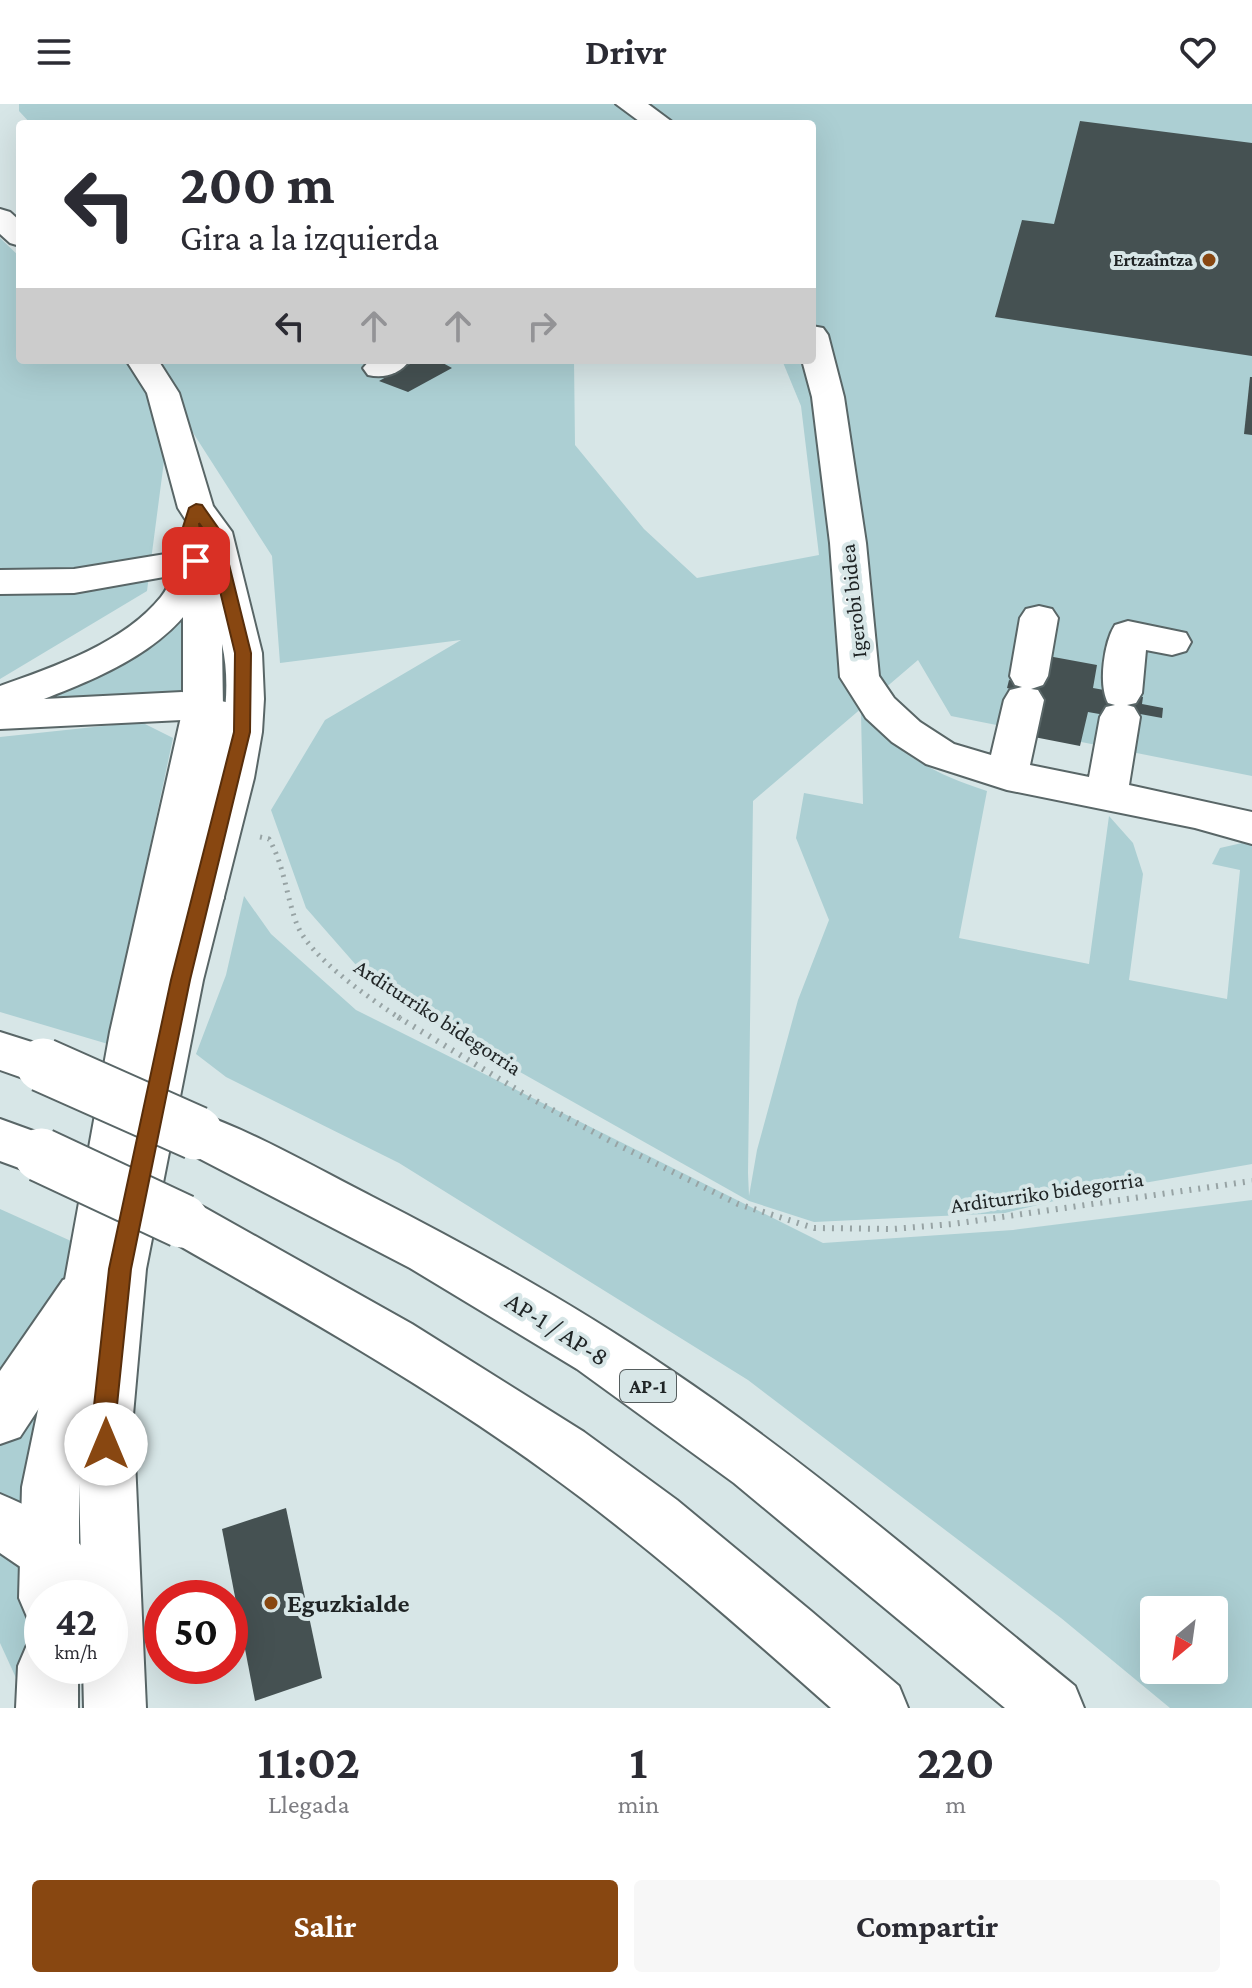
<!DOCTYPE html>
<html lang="es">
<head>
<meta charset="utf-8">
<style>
  :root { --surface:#fff; --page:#f7f7f7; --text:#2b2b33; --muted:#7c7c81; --accent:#884711 }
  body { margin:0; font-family:"Crimson Pro",serif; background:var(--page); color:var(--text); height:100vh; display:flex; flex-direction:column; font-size:30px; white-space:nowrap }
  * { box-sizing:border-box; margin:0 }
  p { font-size:26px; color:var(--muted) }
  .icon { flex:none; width:44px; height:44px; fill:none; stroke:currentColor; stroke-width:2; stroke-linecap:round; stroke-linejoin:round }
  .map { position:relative; height:1604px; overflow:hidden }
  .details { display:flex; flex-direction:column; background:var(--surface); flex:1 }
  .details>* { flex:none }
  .guide { position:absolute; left:16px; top:16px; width:800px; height:244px; border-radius:8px; box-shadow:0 8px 32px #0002; background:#fff; color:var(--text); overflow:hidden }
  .needle { width:52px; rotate:209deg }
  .fabs { position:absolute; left:1140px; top:1492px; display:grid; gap:16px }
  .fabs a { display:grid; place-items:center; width:88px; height:88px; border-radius:8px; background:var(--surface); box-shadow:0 8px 32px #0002; font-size:40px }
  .speed { position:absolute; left:24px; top:1476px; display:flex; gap:16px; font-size:40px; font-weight:700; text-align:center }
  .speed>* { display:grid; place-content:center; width:104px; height:104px; border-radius:50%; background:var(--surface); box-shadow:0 8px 32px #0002; line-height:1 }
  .speed small { font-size:20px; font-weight:400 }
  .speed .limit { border:12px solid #d22; background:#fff; color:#111 }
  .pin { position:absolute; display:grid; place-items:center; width:68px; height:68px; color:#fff; margin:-34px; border-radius:16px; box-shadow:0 4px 12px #0006 }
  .me { position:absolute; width:88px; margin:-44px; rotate:0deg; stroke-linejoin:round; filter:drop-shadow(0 0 6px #0008) }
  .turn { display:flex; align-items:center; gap:28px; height:168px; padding:0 32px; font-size:36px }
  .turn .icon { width:104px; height:104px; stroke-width:2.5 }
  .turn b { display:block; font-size:56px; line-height:68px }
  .lanes { display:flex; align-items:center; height:76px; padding:0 32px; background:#0003; justify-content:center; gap:40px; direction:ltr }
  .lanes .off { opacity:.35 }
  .eta { display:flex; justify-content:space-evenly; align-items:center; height:136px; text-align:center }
  .eta b { font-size:48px; font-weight:700; line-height:56px }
  .action { display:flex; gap:16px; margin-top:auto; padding:16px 32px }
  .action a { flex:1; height:92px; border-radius:8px; background:var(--accent); color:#fff; font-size:32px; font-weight:700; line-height:92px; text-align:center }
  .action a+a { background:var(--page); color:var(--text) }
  header { display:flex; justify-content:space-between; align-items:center; height:104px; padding:0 32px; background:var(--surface); font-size:36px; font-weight:700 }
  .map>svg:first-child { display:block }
  .green { fill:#accfd3; fill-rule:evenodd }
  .building { fill:#455152 }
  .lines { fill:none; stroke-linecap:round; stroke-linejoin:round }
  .minor-casing { stroke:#596667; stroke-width:4 }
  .major-casing { stroke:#596667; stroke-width:4 }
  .highway-casing { stroke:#596667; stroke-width:4 }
  .path-far1 { stroke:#97a3a4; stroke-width:5; stroke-dasharray:2 6; stroke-linecap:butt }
  .path { stroke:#97a3a4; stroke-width:6; stroke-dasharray:2 7; stroke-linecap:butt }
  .minor { fill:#fff; fill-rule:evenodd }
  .major { fill:#fff; fill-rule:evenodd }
  .highway { fill:#fff; fill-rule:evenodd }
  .highway-bridge-casing { stroke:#596667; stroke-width:57; stroke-linecap:butt }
  .highway-bridge { stroke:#fff; stroke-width:53 }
  .route { fill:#884711; stroke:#582e0b; stroke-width:2 }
  .poi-dot { fill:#884711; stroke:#d7e6e7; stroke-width:3 }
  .labels { text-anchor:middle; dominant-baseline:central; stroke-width:8; stroke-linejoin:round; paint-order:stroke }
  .far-poi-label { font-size:18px; font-weight:bold; fill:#1f2425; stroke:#d7e6e7; text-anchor:end }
  .shield { fill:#d7e6e7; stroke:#565e5f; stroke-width:2 }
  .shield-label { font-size:20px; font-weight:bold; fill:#1f2425 }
  .street-label { font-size:22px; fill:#1f2425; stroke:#d7e6e7 }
  .near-street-label { font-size:26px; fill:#1f2425; stroke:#d7e6e7 }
  .near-poi-label { font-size:26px; font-weight:bold; fill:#1f2425; stroke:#d7e6e7; text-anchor:start }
</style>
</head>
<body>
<header><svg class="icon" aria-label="menu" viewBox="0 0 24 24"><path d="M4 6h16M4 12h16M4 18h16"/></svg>Drivr<svg class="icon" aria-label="heart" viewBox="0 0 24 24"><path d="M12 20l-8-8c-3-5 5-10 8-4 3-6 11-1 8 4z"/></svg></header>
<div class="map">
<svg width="1252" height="1604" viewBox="0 0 1252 1604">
  <rect width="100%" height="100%" fill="#d7e6e7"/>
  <g class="green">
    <path d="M19 0H1252V672L951 612 918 556 753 697 748 1069 749 1092 757 1046 798 896 829 816 796 734 804 689 863 700 861 609C900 651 934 670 987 687L959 834 1089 860 1109 712 1133 739 1143 770 1129 876 1227 895 1240 766 1212 760 1220 744 1242 739 1252 741V1060L1087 1089 1005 1109 814 1118 749 1097 474 942 356 861 306 804 271 706 325 616 461 536 280 559 272 452 172 296 147 487 0 575V134L20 153V256H574L575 341 644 425 697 474 819 451 801 302 782 256H812V20H31L19 7Z"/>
    <path d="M182 511 187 514 188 583 177 588 45 598 44 595Z"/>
    <path d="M141 618 173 634 108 940 0 908V633Z"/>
    <path d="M244 792 271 830 356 906 823 1139 1013 1126 1252 1096V1604H1170L1061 1514 748 1276 399 1059 226 973 196 950 226 871ZM1154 1506H1214V1566H1154Z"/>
    <path d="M0 1105 71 1137 63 1180 0 1284Z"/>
    <path d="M52 1275 27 1402 0 1394V1342Z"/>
    <path d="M0 1446 27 1461 28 1600 0 1539Z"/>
  </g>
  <g class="building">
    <path d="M1080 17 1252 39V252L995 213 1022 116 1054 120Z"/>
    <path d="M417 256H444L441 258 452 264 408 288 379 277Z"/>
    <path d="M1250 273H1252V331L1244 330Z"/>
    <path d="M1048 552 1097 561 1093 584 1143 593 1142 600 1163 604 1162 614 1140 610 1139 617 1088 608 1080 642 1034 633 1025 588 1007 584 1009 576 1025 579Z"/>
    <path d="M286 1404 322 1574 255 1597 222 1425Z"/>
  </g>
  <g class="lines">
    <defs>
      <g id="minor">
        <path d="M616 0H648L675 20H643Z"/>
        <path d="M812 222 823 224 828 231 844 293 866 439 879 572 894 594 920 618 954 640 991 651 1004 596 1010 586 1022 583 1015 581 1010 572 1020 514 1026 505 1039 502 1052 505 1058 514 1048 572 1043 581 1031 585 1038 586 1044 596 1030 661 1089 673 1100 613 1106 603 1115 601 1108 599C1098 581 1104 538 1115 521L1128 517 1186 529 1191 538 1186 547 1172 551 1146 546 1142 589 1136 599 1127 601 1134 603 1140 613 1129 681 1252 708V740L1195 724 1007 686 926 660 892 638 866 614 840 573 830 439 812 293 802 256H812Z"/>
        <path d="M370 256H410C400 270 384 275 368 271L363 264Z"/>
        <path d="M196 445 209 449 214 457 209 465 74 489 0 490V466L74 465Z"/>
        <path d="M82 1169 101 1176 108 1193 101 1210 20 1333 0 1340V1267L63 1176Z"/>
        <path d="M0 1390C59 1415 86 1431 108 1494H48L28 1468 0 1449Z"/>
      </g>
      <g id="major">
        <path d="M0 105 10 108 20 117V142L10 139 0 130Z"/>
        <path d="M126 256H158L179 289 213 402 232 428 262 549 264 595 262 628 254 674 203 876 146 1165 133 1311 146 1604H84L83 1562H110V1494H82L79 1379V1494H42V1521L28 1515 19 1494 22 1383 64 1181 110 928 183 604V487L177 446 182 438 198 435 178 404 147 289ZM222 540C236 602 213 671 197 731L223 604Z"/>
        <path d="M42 1534V1562H78V1604H16L18 1562 27 1541Z"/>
      </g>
      <g id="highway">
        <path d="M196 445 209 449 214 457C192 534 114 568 44 595L182 588 230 599 243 619 216 751 224 794 217 806 202 811 187 806C156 750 194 678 203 620L182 616 0 625V582C54 563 124 539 161 493 172 479 174 463 183 449Z"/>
        <path d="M0 928 60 947 67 961 60 975 43 981 0 966Z"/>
        <path d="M196 1008C256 1029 314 1063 371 1092 473 1144 574 1200 669 1265 812 1361 942 1474 1075 1582L1084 1604H1005L734 1379 577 1265 410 1164 179 1044 172 1029 179 1014Z"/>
        <path d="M0 1015 58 1036 66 1051 58 1066 41 1072 0 1057Z"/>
        <path d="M182 1094 200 1101 412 1220 584 1328 677 1396 811 1507 899 1582 908 1604H831C738 1522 646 1440 546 1368 425 1280 294 1207 164 1133L157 1117 164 1101Z"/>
      </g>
    </defs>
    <use href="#minor" class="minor-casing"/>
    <use href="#major" class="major-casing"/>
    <use href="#highway" class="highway-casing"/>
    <path class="path-far1" d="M260 733 269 735C284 761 286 790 296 818 308 853 371 895 401 915"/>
    <path class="path" d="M398 913 529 993 610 1037 738 1100 814 1124 893 1125 953 1120 1252 1077"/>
    <use href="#minor" class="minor"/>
    <use href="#major" class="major"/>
    <use href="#highway" class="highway"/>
    <defs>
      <g id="highway-bridge">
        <path d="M43 961 196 1029"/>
        <path d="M41 1051 182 1117"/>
      </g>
    </defs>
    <use href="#highway-bridge" class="highway-bridge-casing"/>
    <use href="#highway-bridge" class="highway-bridge"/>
  </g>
  <path class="route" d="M196 400 202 401 221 428 251 549 250 628 190 876 131 1165 116 1311 117 1340 114 1348 106 1351 98 1348 94 1340 93 1311 109 1165 171 876 234 628 235 549 206 429 199 419 204 457 202 460H191L183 423 189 404Z"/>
  <g class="poi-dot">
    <circle cx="1209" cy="156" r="8"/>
    <circle cx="271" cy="1499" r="8"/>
  </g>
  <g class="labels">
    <g class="far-poi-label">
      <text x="1193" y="156">Ertzaintza</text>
    </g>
    <rect class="shield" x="620" y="1266" width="56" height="32" rx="6"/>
    <g class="shield-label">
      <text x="648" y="1282">AP-1</text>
    </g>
    <g class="street-label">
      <text transform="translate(853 497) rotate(-96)">Igerobi bidea</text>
      <text transform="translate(438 913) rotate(33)">Arditurriko bidegorria</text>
      <text transform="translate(1047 1088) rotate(-8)">Arditurriko bidegorria</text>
    </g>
    <g class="near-street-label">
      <text transform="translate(557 1225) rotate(32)">AP-1 / AP-8</text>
    </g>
    <g class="near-poi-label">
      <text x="287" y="1499">Eguzkialde</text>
    </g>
  </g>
</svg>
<div class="fabs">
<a><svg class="needle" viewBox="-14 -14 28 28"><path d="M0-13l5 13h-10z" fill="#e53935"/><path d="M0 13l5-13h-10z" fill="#7c7c81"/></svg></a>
</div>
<div class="speed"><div>42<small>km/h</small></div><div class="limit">50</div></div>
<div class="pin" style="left:196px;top:457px;background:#d93025"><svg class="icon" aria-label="arrive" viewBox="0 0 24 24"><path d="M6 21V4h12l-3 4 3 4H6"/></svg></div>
<svg class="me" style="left:106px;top:1340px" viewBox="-20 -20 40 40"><circle r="19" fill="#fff"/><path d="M0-13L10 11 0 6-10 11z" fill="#884711"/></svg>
<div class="guide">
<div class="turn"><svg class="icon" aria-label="left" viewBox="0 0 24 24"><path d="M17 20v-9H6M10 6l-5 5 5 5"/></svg><div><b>200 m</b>Gira a la izquierda</div></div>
<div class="lanes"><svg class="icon" aria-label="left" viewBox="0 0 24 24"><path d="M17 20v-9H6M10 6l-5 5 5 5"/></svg><svg class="icon off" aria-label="ahead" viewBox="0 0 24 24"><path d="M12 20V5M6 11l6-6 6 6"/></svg><svg class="icon off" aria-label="ahead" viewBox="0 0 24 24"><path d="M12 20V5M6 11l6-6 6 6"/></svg><svg class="icon off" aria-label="right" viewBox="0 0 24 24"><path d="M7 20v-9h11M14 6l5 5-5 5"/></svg></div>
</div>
</div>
<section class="details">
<div class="eta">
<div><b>11:02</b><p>Llegada</p></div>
<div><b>1</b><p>min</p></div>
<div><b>220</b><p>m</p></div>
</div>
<div class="action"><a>Salir</a><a>Compartir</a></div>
</section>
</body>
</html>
